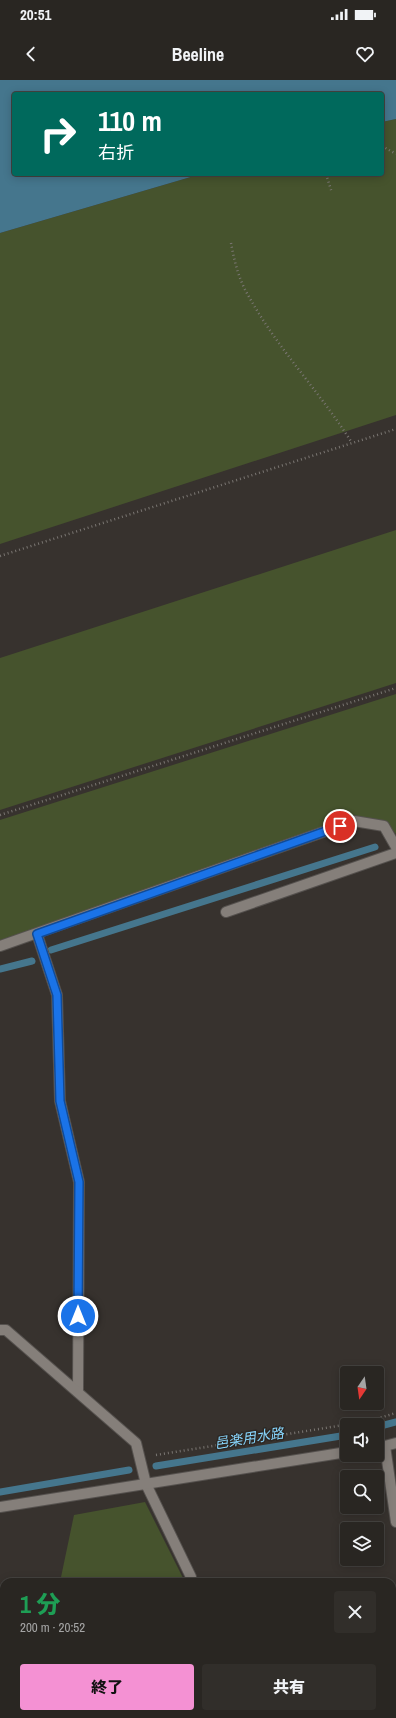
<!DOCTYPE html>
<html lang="ja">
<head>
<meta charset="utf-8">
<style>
  :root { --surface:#292622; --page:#312e2a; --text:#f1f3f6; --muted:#a5a5a5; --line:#454340; --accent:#f491d3 }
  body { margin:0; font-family:"Archivo Narrow","Noto Sans JP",sans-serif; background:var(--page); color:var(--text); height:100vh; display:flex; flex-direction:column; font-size:15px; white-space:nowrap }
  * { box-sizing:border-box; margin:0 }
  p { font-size:13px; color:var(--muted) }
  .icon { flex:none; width:22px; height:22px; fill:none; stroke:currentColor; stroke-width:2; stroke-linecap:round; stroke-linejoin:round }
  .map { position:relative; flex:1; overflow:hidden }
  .panel { position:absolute; left:0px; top:1498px; width:396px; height:140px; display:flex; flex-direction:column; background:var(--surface); border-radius:12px 12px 0 0; box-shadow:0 2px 10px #0003,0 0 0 1px var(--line) }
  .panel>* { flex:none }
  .top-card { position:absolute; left:12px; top:12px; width:372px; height:84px; border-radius:4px; box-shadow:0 2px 10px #0003,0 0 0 1px var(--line); background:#00695c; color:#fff; overflow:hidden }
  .needle { width:26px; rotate:193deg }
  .buttons { position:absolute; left:340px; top:1286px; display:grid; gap:8px }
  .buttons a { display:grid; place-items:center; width:44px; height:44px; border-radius:4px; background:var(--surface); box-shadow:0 2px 10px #0003,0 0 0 1px var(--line); font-size:20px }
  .pin { position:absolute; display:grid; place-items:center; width:34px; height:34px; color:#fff; margin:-17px; border:2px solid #fff; border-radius:50%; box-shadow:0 1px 4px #0007 }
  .me { position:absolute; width:44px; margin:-22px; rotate:0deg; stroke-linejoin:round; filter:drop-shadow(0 0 3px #0008) }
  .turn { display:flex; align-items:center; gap:14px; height:84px; padding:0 20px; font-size:18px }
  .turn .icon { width:52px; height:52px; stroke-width:2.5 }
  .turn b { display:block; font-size:28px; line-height:34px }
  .round { display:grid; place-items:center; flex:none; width:42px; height:42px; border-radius:4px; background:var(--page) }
  .headline { display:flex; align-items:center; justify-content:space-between; height:68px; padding:0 20px }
  h1 { font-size:24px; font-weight:800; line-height:30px; color:#1e9e55 }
  .action { display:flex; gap:8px; margin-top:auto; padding:8px 20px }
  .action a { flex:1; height:46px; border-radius:4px; background:var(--accent); color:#111; font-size:16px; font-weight:800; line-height:46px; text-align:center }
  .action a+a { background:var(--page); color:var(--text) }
  .status { display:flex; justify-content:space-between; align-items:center; height:28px; padding:0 20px; background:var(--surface); direction:ltr }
  .status svg { height:11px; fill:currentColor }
  header { display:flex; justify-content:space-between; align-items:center; height:52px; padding:0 20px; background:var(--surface); font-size:18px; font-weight:800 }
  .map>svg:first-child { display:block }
  .green { fill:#46532d }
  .water { fill:#45768d }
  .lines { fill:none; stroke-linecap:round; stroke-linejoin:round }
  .stream { stroke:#45768d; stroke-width:7 }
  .lane-casing { stroke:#55514e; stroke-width:12 }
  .street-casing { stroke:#55514e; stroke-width:12 }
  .path { stroke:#7a7672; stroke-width:2.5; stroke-dasharray:1 3; stroke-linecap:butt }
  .lane { stroke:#857f7a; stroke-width:10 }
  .street { stroke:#857f7a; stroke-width:10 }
  .route-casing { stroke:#114b97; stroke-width:10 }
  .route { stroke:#1a73e8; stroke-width:7 }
  .labels { text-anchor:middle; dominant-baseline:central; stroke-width:3; stroke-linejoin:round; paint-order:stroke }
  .water-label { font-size:14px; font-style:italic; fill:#87d5fc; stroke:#2d2824 }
</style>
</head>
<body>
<div class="status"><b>20:51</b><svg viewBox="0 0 49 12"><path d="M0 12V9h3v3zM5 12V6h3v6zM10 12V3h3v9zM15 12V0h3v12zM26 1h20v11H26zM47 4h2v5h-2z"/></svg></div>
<header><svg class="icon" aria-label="back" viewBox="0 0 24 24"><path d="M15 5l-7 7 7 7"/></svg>Beeline<svg class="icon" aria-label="heart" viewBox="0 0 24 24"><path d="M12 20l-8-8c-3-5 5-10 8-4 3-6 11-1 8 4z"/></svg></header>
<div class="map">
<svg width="396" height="1638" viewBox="0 0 396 1638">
  <rect width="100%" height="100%" fill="#37322e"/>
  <g class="green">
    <path d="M396 39V335L0 464V153L201 94H382V42Z"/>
    <path d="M396 450V603L0 730V578Z"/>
    <path d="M396 614V754L384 742 346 750 0 863V740Z"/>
    <path d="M145 1422 185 1502H60L74 1435Z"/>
  </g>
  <path class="water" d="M0 0H396V39L382 42V14H14V94H201L0 153Z"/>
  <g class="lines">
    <g class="stream">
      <path d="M51 870 375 767"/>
      <path d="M0 889 32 881"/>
      <path d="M377 1347 396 1342"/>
      <path d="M156 1386 347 1355"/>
      <path d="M0 1412 129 1390"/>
    </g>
    <defs>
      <path id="lane" d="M392 1542H396"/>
      <g id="street">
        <path d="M226 832 396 773"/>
        <path d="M37 854 57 915 60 1021 79 1102 78 1311"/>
        <path d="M0 866 354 741 384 746 396 767"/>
        <path d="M0 1250H6L136 1363 146 1404 191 1497V1502"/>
        <path d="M385 1366 396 1442"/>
        <path d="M377 1368 396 1363"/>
        <path d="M0 1427 347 1372"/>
        <path d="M158 1638 159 1634"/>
      </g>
    </defs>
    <use href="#lane" class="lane-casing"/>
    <use href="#street" class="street-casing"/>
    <g class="path">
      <path d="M382 66 396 74"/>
      <path d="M326 94 332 113"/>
      <path d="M231 163C234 180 239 200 248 215 277 268 320 312 352 363"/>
      <path d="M0 476 396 349"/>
      <path d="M0 735 396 608"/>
      <path d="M156 1375 369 1341 396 1333"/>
    </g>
    <use href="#lane" class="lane"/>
    <use href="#street" class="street"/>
  </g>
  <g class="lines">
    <defs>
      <path id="route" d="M78 1236 79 1102 60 1021 57 915 37 854 340 746"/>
    </defs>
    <use href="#route" class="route-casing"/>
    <use href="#route" class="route"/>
  </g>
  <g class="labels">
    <g class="water-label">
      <text transform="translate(249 1358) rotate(-9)">邑楽用水路</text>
    </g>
  </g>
</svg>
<div class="buttons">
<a><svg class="needle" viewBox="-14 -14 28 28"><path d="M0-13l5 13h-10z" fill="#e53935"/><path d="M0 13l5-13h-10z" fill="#a5a5a5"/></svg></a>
<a><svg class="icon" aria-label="sound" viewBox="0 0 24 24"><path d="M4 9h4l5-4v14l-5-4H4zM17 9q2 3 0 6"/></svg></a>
<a><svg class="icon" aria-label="search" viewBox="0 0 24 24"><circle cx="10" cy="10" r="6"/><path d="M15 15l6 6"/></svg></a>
<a><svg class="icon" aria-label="layers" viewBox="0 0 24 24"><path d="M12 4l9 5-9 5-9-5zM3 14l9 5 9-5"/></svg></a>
</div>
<div class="pin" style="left:340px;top:746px;background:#d93025"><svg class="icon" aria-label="arrive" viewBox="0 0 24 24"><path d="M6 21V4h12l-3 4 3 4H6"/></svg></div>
<svg class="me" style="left:78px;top:1236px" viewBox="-20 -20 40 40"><circle r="17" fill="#1a73e8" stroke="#fff" stroke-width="3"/><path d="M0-11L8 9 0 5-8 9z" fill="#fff"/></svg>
<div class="top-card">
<div class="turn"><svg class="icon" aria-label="right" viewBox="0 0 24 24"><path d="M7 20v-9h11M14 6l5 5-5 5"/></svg><div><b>110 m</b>右折</div></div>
</div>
<section class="panel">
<div class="headline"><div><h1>1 分</h1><p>200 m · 20:52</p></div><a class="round"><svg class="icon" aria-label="close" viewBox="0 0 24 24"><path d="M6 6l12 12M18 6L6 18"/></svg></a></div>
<div class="action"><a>終了</a><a>共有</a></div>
</section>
</div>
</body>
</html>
